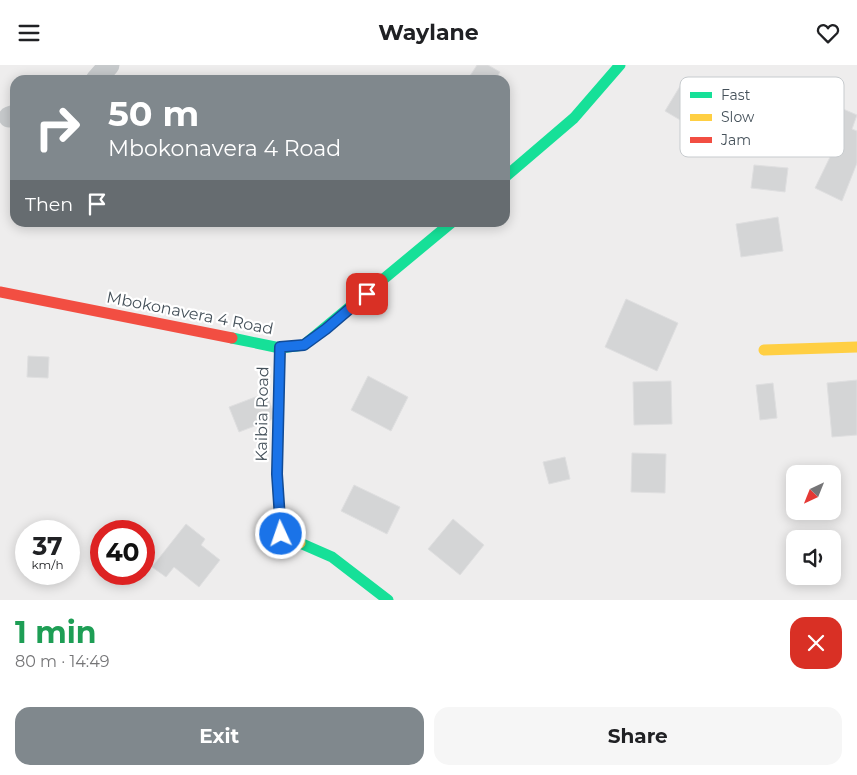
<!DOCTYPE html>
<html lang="en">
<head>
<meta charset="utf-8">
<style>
  :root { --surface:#fff; --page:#f6f6f6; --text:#202124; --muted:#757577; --accent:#80888d }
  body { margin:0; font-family:Montserrat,sans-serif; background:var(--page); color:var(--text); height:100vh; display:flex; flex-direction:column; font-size:19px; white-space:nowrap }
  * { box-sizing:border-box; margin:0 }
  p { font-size:16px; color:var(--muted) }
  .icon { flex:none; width:28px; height:28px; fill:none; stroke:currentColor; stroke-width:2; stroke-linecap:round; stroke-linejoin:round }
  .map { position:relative; height:535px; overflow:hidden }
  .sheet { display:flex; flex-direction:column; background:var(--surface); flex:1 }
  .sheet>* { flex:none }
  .top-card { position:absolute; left:10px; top:10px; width:500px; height:152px; border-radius:15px; box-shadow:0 2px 12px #0003; background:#80888d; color:#fff; overflow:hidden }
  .needle { width:32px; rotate:223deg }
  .tools { position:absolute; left:786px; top:400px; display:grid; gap:10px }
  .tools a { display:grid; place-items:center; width:55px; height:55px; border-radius:10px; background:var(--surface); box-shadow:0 2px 12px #0003; font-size:25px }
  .speed { position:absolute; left:15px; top:455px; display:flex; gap:10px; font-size:25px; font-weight:700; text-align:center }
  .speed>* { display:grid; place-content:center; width:65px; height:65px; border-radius:50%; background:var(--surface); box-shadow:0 2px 12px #0003; line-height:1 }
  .speed small { font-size:12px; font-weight:400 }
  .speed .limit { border:8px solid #d22; background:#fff; color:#111 }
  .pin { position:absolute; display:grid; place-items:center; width:42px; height:42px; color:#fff; margin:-21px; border-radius:10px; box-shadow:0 2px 8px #0006 }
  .me { position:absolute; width:55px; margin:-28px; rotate:357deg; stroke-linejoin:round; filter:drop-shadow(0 0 4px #0008) }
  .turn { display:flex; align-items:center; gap:18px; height:105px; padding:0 15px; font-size:22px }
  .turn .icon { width:65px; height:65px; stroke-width:2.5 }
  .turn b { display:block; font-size:35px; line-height:42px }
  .then { display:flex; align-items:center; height:48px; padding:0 15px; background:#0003; gap:10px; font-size:19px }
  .round { display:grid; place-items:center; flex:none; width:52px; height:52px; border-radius:15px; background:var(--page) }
  .overview { display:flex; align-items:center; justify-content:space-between; height:85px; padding:0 15px }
  h1 { font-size:30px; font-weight:700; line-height:38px; color:#1e9e55 }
  .action { display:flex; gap:10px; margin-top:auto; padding:10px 15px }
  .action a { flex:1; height:58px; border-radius:15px; background:var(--accent); color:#fff; font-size:20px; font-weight:700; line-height:58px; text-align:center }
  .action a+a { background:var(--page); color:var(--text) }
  header { display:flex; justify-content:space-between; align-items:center; height:65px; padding:0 15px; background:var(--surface); font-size:22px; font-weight:700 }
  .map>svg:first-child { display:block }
  .building { fill:#d4d5d6; stroke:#dfdfe0 }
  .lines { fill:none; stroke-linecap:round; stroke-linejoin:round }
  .street { stroke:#c7cacc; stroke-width:21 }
  .fast { stroke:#16e098; stroke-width:11 }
  .slow { stroke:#ffcf43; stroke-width:11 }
  .jam { stroke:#f24e42; stroke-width:11 }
  .route-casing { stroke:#114b97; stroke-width:12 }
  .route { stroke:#1a73e8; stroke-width:9 }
  .labels { text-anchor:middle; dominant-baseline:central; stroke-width:4.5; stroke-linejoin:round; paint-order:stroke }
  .street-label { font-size:16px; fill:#45515a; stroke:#fff }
  .key { fill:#fff; stroke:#c7cbce; stroke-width:1 }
  .key-label { font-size:14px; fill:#45515a }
</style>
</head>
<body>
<header><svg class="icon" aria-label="menu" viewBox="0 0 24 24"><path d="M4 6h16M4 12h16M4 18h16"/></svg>Waylane<svg class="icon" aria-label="heart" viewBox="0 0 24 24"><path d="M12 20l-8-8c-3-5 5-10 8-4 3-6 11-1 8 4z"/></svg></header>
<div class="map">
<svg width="857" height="535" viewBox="0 0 857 535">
  <rect width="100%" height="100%" fill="#eeeded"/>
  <g class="building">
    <path d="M477 0H488L500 7 495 15H470L468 14Z"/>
    <path d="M685 13 712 29 692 62 665 46Z"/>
    <path d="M824 39 834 40 857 50 852 64 857 66V98L842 136 815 123 831 90 819 84 826 65 816 58Z"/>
    <path d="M754 100 788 103 785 127 751 123Z"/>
    <path d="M778 152 783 186 741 192 736 159Z"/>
    <path d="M626 234 678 258 657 306 605 282Z"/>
    <path d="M28 291 49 292 48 313 27 312Z"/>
    <path d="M368 311 408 332 391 366 351 345Z"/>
    <path d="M857 315V370L832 372 827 318Z"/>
    <path d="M671 316 672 359 634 360 633 317Z"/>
    <path d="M773 318 777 353 760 355 756 320Z"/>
    <path d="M266 328 276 353 239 367 229 342Z"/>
    <path d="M632 388 666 389 665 428 631 427Z"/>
    <path d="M565 392 570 414 549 419 543 397Z"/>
    <path d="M354 420 400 442 387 469 341 446Z"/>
    <path d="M453 454 484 480 460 510 428 484Z"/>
    <path d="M186 459 205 474 201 480 220 495 199 522 174 502 166 512 152 502Z"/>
  </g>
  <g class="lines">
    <g class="street">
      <path d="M96 15 109 0"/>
      <path d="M9 52 15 50"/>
    </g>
    <g class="fast">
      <path d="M505 112 574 53 620 0"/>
      <path d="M232 273 280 283 304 280 451 158"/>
      <path d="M300 478 332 492 388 535"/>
    </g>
    <g class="slow">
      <path d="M280 283 277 409 281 469 300 478"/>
      <path d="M764 285 857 282"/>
    </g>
    <path class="jam" d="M0 227 232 273"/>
  </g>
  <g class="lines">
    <defs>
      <path id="route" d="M281 469 277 409 280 282 304 280 326 264 367 229"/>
    </defs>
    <use href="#route" class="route-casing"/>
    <use href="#route" class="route"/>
  </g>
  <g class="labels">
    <g class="street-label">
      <text transform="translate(190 248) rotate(11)">Mbokonavera 4 Road</text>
      <text transform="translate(262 349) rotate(-89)">Kaibia Road</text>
    </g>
  </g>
  <rect x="680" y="12" width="164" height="80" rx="8" class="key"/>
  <rect x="690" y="27" width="22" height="6" fill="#16e098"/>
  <rect x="690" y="49" width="22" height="7" fill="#ffcf43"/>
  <rect x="690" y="72" width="22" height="6" fill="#f24e42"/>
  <g class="key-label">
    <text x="721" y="35">Fast</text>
    <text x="721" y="57">Slow</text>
    <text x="721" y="80">Jam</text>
  </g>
</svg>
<div class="tools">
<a><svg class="needle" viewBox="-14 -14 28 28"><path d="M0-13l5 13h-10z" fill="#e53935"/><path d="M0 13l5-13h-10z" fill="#757577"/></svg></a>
<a><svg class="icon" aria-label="sound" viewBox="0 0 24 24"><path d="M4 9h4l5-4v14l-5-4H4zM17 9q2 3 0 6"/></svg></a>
</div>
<div class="speed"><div>37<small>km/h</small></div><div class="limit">40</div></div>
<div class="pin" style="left:367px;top:229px;background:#d93025"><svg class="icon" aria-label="arrive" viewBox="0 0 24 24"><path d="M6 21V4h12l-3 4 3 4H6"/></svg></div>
<svg class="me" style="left:281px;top:469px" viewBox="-20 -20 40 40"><circle r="17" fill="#1a73e8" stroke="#fff" stroke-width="3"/><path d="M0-11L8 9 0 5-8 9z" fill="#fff"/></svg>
<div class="top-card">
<div class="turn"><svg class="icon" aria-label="right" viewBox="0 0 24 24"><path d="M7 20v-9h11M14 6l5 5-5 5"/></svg><div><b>50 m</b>Mbokonavera 4 Road</div></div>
<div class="then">Then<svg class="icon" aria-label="arrive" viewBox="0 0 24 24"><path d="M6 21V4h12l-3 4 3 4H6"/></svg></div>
</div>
</div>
<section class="sheet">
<div class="overview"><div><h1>1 min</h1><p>80 m · 14:49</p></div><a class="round" style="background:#d93025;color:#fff"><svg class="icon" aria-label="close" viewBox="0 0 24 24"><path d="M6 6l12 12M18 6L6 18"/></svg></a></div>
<div class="action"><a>Exit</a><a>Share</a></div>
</section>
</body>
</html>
